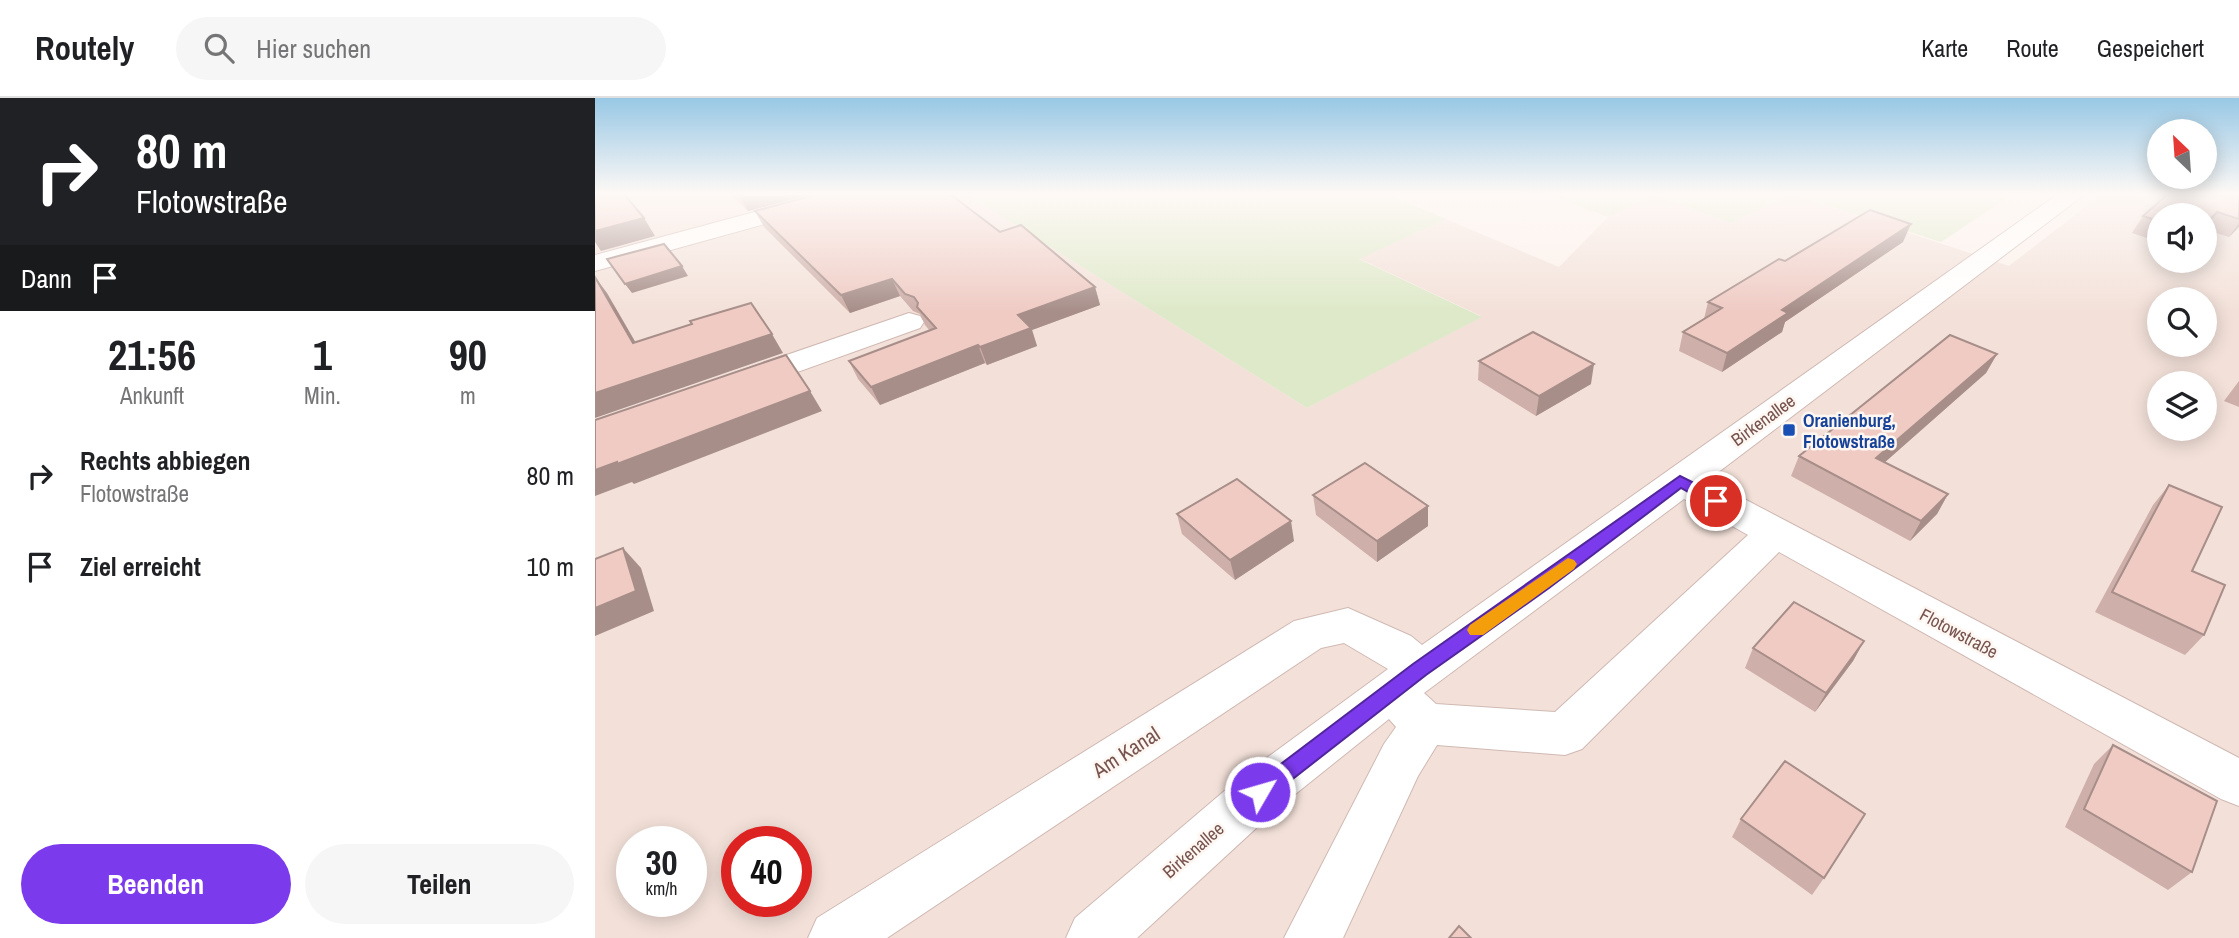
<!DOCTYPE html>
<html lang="de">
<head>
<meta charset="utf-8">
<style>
  :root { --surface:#fff; --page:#f6f6f6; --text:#202124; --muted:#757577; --line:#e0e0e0; --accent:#7c3aed }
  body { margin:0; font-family:"Archivo Narrow",sans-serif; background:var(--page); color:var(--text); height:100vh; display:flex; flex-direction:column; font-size:26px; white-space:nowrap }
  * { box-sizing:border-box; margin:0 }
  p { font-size:23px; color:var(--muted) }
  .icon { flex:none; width:38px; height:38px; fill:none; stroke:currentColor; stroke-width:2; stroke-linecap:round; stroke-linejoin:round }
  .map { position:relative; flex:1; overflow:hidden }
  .details { display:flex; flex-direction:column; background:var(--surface); width:595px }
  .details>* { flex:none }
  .banner { background:#202124; color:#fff; overflow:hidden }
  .needle { width:46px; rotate:335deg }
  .tools { position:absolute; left:1552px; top:21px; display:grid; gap:14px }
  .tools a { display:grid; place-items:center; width:70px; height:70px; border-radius:50%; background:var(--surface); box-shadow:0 4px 18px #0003; font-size:35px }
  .speed { position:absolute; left:21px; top:728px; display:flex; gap:14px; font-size:35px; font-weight:700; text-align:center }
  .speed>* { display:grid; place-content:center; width:91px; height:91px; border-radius:50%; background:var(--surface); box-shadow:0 4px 18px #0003; line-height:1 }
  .speed small { font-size:18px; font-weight:400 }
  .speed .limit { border:10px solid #d22; background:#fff; color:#111 }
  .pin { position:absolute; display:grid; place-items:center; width:60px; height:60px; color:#fff; margin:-30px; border:4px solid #fff; border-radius:50%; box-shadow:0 2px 7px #0007 }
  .me { position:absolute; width:77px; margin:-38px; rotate:52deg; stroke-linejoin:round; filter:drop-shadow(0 0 5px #0008) }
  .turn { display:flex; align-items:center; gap:24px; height:147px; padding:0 21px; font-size:32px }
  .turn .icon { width:91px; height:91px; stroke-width:2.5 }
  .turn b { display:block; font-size:49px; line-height:60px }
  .then { display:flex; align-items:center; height:66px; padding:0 21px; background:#0003; gap:14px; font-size:26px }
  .eta { display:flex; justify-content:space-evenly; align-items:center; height:119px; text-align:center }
  .eta b { font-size:42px; font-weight:800; line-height:49px }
  .primary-button { display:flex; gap:14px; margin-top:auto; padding:14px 21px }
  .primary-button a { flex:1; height:80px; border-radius:42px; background:var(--accent); color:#fff; font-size:28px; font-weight:800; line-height:80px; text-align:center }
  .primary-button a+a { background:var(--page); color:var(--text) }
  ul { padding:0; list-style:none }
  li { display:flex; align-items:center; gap:21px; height:91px; padding:0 21px }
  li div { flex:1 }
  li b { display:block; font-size:26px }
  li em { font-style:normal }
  header { display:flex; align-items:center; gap:42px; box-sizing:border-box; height:98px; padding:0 35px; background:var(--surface); border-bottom:2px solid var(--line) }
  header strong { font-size:33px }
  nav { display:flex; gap:38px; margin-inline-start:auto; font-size:24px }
  .search { width:490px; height:63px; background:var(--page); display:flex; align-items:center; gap:18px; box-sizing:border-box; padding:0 24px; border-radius:38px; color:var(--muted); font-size:26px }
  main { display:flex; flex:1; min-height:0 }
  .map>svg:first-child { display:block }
  .residential { fill:#f3e1d9; fill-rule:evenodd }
  .green { fill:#dee9c9 }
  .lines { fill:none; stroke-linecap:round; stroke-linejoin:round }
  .minor-casing { stroke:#d0b9b3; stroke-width:2 }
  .minor { fill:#fff; fill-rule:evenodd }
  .wall { fill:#ceafa9 }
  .shaded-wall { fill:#a78e89 }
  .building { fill:#efcbc4; stroke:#a78e89; stroke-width:2 }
  .route { fill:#7c3aed; stroke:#51269a; stroke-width:2 }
  .slow { fill:#f59e0b }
  .transit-dot { fill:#1a4fb4; stroke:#fef6f1; stroke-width:2.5 }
  .labels { text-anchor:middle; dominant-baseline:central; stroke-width:5; stroke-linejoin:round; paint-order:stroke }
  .street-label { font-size:18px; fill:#76534f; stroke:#fef6f1 }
  .transit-label { font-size:18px; font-weight:bold; fill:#164399; stroke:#fef6f1; text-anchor:start }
  .near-street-label { font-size:21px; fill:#76534f; stroke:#fef6f1 }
</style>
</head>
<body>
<header>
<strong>Routely</strong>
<div class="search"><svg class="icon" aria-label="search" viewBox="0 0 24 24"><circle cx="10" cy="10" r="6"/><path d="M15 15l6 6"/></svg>Hier suchen</div>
<nav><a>Karte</a><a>Route</a><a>Gespeichert</a></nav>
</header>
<main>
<section class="details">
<div class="banner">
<div class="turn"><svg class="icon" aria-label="right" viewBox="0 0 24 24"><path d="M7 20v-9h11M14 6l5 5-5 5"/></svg><div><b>80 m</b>Flotowstraße</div></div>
<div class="then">Dann<svg class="icon" aria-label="arrive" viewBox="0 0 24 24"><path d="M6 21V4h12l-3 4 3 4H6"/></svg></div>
</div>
<div class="eta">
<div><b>21:56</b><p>Ankunft</p></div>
<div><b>1</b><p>Min.</p></div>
<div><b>90</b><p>m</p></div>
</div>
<ul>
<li><svg class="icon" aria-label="right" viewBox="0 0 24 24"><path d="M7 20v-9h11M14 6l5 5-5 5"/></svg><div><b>Rechts abbiegen</b><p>Flotowstraße</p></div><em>80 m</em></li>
<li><svg class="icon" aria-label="arrive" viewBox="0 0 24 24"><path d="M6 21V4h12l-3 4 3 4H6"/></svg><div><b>Ziel erreicht</b></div><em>10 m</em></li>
</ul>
<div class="primary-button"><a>Beenden</a><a>Teilen</a></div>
</section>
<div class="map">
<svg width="1644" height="840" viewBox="0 0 1644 840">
  <rect width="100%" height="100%" fill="#fcf1eb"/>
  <path class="residential" d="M0 96H371L712 310 886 218 763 160 851 121 964 169 1013 119 1059 97 1136 125 1196 96 1414 168 1507 96H1644V840H0ZM1564 117H1610V163H1564ZM1564 201H1610V247H1564ZM1564 285H1610V331H1564ZM37 744H96V803H37ZM142 744H201V803H142Z"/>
  <g class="green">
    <path d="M371 96H792L851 121 764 161 887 219 712 310Z"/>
    <path d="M951 96H1195L1136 125 1059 97 1013 119Z"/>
    <path d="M1196 96H1418L1346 144Z"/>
  </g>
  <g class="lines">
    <defs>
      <g id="minor">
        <path d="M226 96H264L260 101 0 173V157Z"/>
        <path d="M1463 96H1490L1113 382 1644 660V708L1626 701 1184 454 987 651 970 657 842 647 823 678 748 840H689L789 646 801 629 794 621 683 710 542 840H471L480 820 647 678 793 571 749 545 726 550 292 840H213L222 820 699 523 753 510 816 538 827 547ZM1089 401 1153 437 960 614 841 606 829 595Z"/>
        <path d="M314 215 325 218 329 224 325 230 158 290 147 293 136 290 131 283 136 276Z"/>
      </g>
    </defs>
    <use href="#minor" class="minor-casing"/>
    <use href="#minor" class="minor"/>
  </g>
  <g class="wall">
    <path d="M135 96H217L153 113Z"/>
    <path d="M1644 96V129L1634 139 1564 117V144L1537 135 1548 118Z"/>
    <path d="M160 113 405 134 500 189 505 207 437 232 442 248 392 267 390 265 285 307 263 281 254 263 335 233 330 227 325 216 318 213 305 198 255 215 169 129Z"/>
    <path d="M1308 144 1190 224 1187 234 1127 274 1084 253 1088 234 1109 221 1113 204 1190 163Z"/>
    <path d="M1402 256 1391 275 1290 364 1353 396 1342 416 1315 443 1196 378 1204 358Z"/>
    <path d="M884 263 996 286 941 318 883 282Z"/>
    <path d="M1644 283V309L1629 303Z"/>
    <path d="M1574 387 1597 473 1609 537 1590 557 1500 514 1558 407Z"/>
    <path d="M718 397 833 408V428L782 464 721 417Z"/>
    <path d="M582 416 699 443 640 482 587 436Z"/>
    <path d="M1269 543 1258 563 1220 614 1150 570 1158 550Z"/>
    <path d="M1518 647 1597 774 1573 792 1470 729 1499 666Z"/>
    <path d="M1146 721 1229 780 1217 797 1137 739Z"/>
  </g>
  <g class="shaded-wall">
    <path d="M148 96H217L153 113 144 97Z"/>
    <path d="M1622 114 1610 133V127Z"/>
    <path d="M49 120 60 138 6 153 0 144V133Z"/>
    <path d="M1644 125V129L1634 139Z"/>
    <path d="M1316 126 1308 144 1190 224 1187 234 1127 274 1132 255 1187 212Z"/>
    <path d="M87 168 93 178 37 195 30 186Z"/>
    <path d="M0 179 12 195 52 264 38 245Z"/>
    <path d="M297 181 305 198 255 215 246 197Z"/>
    <path d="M500 189 505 207 437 232 442 248 392 267 385 249 423 217Z"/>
    <path d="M177 236 188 255 0 320V295Z"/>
    <path d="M383 247 390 265 285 307 276 289Z"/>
    <path d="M1402 256 1391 275 1272 380 1281 360Z"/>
    <path d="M999 266 996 286 941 318 944 298Z"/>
    <path d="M215 293 227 313 39 386 37 384 0 398V372Z"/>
    <path d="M1353 396 1342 416 1315 443 1326 423Z"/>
    <path d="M833 408V428L782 464V443Z"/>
    <path d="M696 423 699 443 640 482 635 462Z"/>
    <path d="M28 450 46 470 59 513 0 538V510Z"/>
    <path d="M1269 543 1258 563 1220 614 1231 595Z"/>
  </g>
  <g class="building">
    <path d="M0 96H29L49 120 0 133Z"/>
    <path d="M223 96H355L405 134 426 127 500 189 423 217 436 230 385 249 383 247 276 289 254 263 341 230 322 209 323 205 319 199 310 196 297 181 246 197 160 113Z"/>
    <path d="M1573 96H1644V121L1622 114 1610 127V117H1564V123L1548 118Z"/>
    <path d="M1275 112 1316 126 1187 212 1193 215 1132 255 1088 234 1127 210 1113 204 1184 161 1190 163Z"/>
    <path d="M69 146 87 168 30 186 12 161Z"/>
    <path d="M0 179 38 245 97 226 95 223 156 205 177 236 0 295Z"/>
    <path d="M938 234 999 266 944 298 884 263Z"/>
    <path d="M1355 237 1402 256 1281 360 1353 396 1326 423 1204 358Z"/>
    <path d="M191 257 215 293 22 366V364L0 372V322Z"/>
    <path d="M770 365 833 408 782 443 718 397Z"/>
    <path d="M642 381 696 423 635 462 582 416Z"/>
    <path d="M1574 387 1627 409 1597 473 1630 487 1609 537 1517 494Z"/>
    <path d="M28 450 41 493 0 510V461Z"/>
    <path d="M1199 504 1269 543 1231 595 1158 550Z"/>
    <path d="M1518 647 1622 703 1597 774 1489 711Z"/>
    <path d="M1190 663 1270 716 1229 780 1146 721Z"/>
    <path d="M864 828 876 840H854Z"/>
  </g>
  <linearGradient id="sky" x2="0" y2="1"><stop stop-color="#98c8e5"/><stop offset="0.45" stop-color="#fef9f6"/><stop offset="1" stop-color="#fef9f6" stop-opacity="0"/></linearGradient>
  <rect width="1644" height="213" fill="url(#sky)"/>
  <path class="route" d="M1085 378 1127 399 1129 403 1127 407H1116L1086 390 954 490 831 577 672 701 665 704 658 701 655 694 658 687 818 566Z"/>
  <path class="slow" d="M973 460 979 462 982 466 979 471 888 537H875L872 532 875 527Z"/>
  <rect class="transit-dot" x="1187" y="325" width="14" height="14" rx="3.5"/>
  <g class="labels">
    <g class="street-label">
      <text transform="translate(1168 322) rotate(-36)">Birkenallee</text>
      <text transform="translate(1364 535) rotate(28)">Flotowstraße</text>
      <text transform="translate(598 752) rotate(-41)">Birkenallee</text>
    </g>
    <g class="transit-label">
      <text x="1208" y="322">Oranienburg,<tspan x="1208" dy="21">Flotowstraße</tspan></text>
    </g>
    <g class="near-street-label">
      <text transform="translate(531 654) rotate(-33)">Am Kanal</text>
    </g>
  </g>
</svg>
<div class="tools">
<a><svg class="needle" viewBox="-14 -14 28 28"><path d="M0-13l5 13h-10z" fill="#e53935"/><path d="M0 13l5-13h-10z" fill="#757577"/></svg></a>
<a><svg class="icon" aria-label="sound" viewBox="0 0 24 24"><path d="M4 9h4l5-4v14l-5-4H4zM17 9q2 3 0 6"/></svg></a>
<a><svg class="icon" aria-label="search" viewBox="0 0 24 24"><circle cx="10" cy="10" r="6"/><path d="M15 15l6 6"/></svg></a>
<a><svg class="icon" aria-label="layers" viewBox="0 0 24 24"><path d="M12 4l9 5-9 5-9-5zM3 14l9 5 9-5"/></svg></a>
</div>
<div class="speed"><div>30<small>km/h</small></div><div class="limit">40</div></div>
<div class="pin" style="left:1121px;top:403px;background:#d93025"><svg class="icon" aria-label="arrive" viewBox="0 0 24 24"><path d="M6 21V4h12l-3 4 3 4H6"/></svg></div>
<svg class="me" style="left:665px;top:694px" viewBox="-20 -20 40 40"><circle r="17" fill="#7c3aed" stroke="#fff" stroke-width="3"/><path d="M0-11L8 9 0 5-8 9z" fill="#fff"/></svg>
</div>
</main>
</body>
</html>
